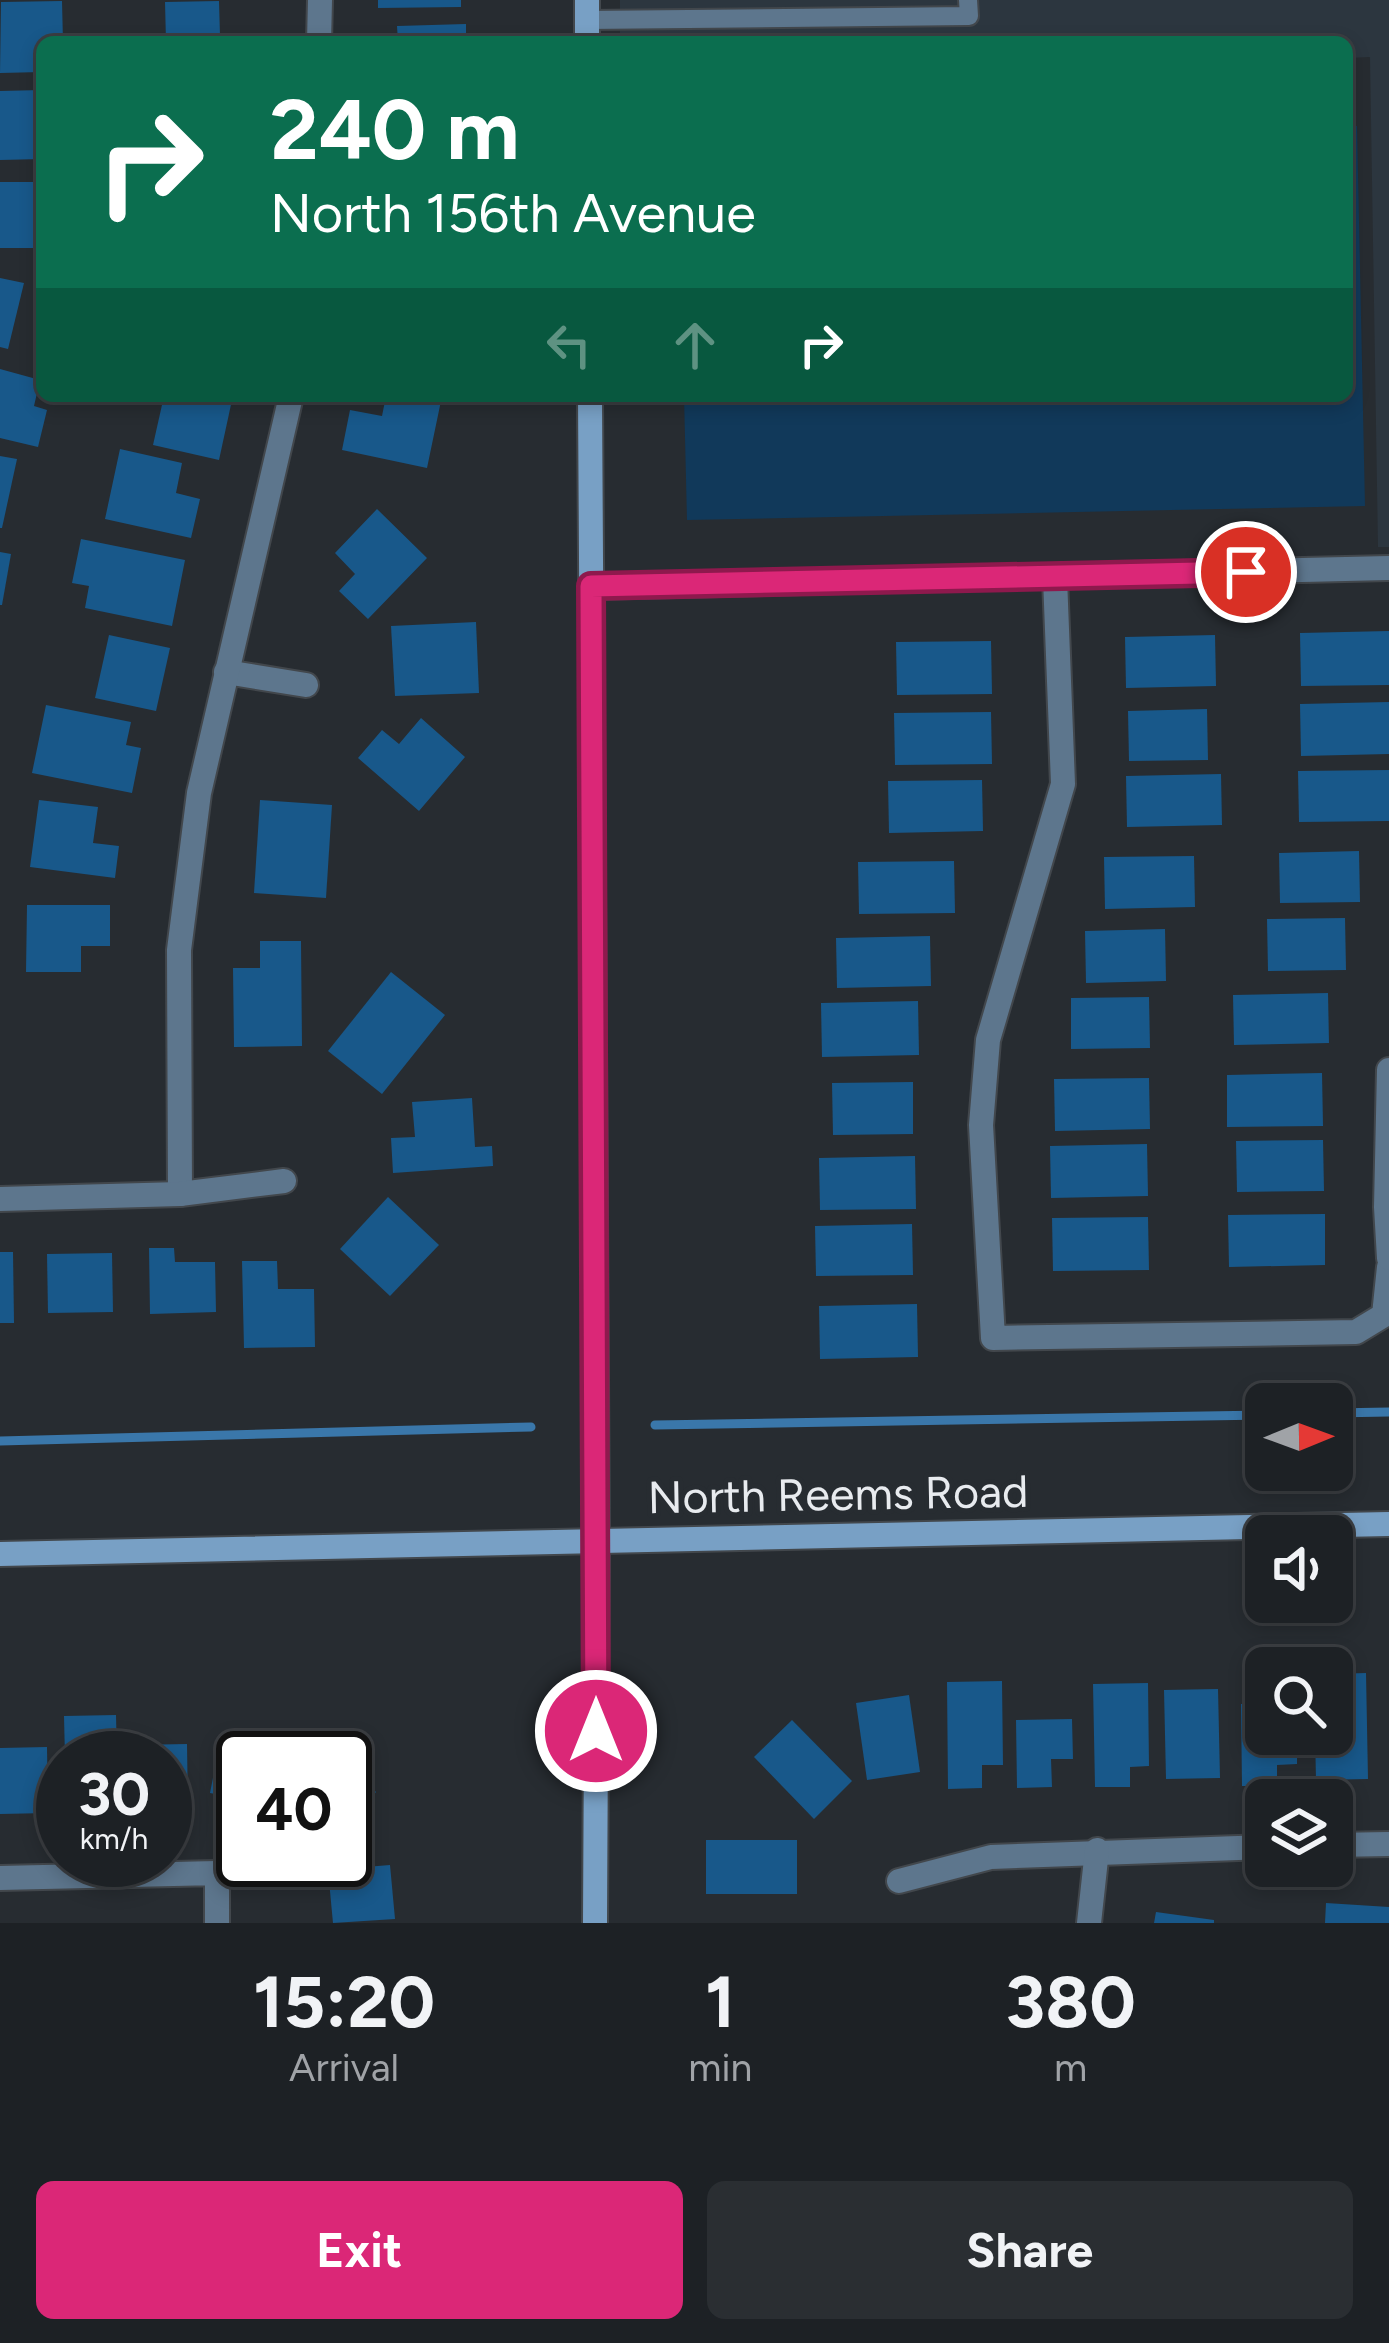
<!DOCTYPE html>
<html lang="en">
<head>
<meta charset="utf-8">
<style>
  :root { --surface:#1d2125; --page:#2a2e32; --text:#f1f3f6; --muted:#a0a3a7; --line:#3b3e42; --accent:#db2777 }
  body { margin:0; font-family:Figtree,sans-serif; background:var(--page); color:var(--text); height:100vh; display:flex; flex-direction:column; font-size:45px; white-space:nowrap }
  * { box-sizing:border-box; margin:0 }
  p { font-size:39px; color:var(--muted) }
  .icon { flex:none; width:66px; height:66px; fill:none; stroke:currentColor; stroke-width:2; stroke-linecap:round; stroke-linejoin:round }
  .map { position:relative; height:1923px; overflow:hidden }
  .side { display:flex; flex-direction:column; background:var(--surface); flex:1 }
  .side>* { flex:none }
  .top-card { position:absolute; left:36px; top:36px; width:1317px; height:366px; border-radius:18px; box-shadow:0 6px 18px #0003,0 0 0 3px var(--line); background:#0b6e4f; color:#fff; overflow:hidden }
  .needle { width:78px; rotate:89deg }
  .tools { position:absolute; left:1245px; top:1383px; display:grid; gap:24px }
  .tools a { display:grid; place-items:center; width:108px; height:108px; border-radius:18px; background:var(--surface); box-shadow:0 6px 18px #0003,0 0 0 3px var(--line); font-size:60px }
  .speed { position:absolute; left:36px; top:1731px; display:flex; gap:24px; font-size:60px; font-weight:700; text-align:center }
  .speed>* { display:grid; place-content:center; width:156px; height:156px; border-radius:50%; background:var(--surface); box-shadow:0 6px 18px #0003,0 0 0 3px var(--line); line-height:1 }
  .speed small { font-size:30px; font-weight:400 }
  .speed .limit { border:6px solid #111; border-radius:18px; background:#fff; color:#111 }
  .pin { position:absolute; display:grid; place-items:center; width:102px; height:102px; color:#fff; margin:-51px; border:6px solid #fff; border-radius:50%; box-shadow:0 3px 12px #0007 }
  .me { position:absolute; width:132px; margin:-66px; rotate:0deg; stroke-linejoin:round; filter:drop-shadow(0 0 9px #0008) }
  .turn { display:flex; align-items:center; gap:42px; height:252px; padding:0 36px; font-size:54px }
  .turn .icon { width:156px; height:156px; stroke-width:2.5 }
  .turn b { display:block; font-size:84px; line-height:102px }
  .lanes { display:flex; align-items:center; height:114px; padding:0 36px; background:#0003; justify-content:center; gap:60px; direction:ltr }
  .lanes .off { opacity:.35 }
  .eta { display:flex; justify-content:space-evenly; align-items:center; height:204px; text-align:center }
  .eta b { font-size:72px; font-weight:700; line-height:84px }
  .primary-button { display:flex; gap:24px; margin-top:auto; padding:24px 36px }
  .primary-button a { flex:1; height:138px; border-radius:18px; background:var(--accent); color:#fff; font-size:48px; font-weight:700; line-height:138px; text-align:center }
  .primary-button a+a { background:var(--page); color:var(--text) }
  .map>svg:first-child { display:block }
  .built { fill:#2c363f }
  .green { fill:#11395a }
  .lines { fill:none; stroke-linecap:round; stroke-linejoin:round }
  .stream { stroke:#3a77aa; stroke-width:9 }
  .building { fill:#18588a }
  .lane-casing { stroke:#42474c; stroke-width:22 }
  .street-casing { stroke:#42474c; stroke-width:28 }
  .secondary-casing { stroke:#42474c; stroke-width:28 }
  .lane { stroke:#5d768d; stroke-width:18 }
  .street { stroke:#5d768d; stroke-width:24 }
  .secondary { stroke:#78a0c5; stroke-width:24 }
  .route-casing { stroke:#8e194d; stroke-width:30 }
  .route { stroke:#db2777; stroke-width:21 }
  .labels { text-anchor:middle; dominant-baseline:central; stroke-width:10; stroke-linejoin:round; paint-order:stroke }
  .street-label { font-size:45px; fill:#e8ebef; stroke:#272c31 }
</style>
</head>
<body>
<div class="map">
<svg width="1389" height="1923" viewBox="0 0 1389 1923">
  <rect width="100%" height="100%" fill="#272c31"/>
  <path class="built" d="M620 0H1389V547H1378L1370 57 1347 58V42H620Z"/>
  <path class="green" d="M1347 126H1357L1365 506 687 520 684 396H1347Z"/>
  <g class="lines">
    <g class="stream">
      <path d="M1332 1413 1389 1412"/>
      <path d="M655 1425 1266 1415"/>
      <path d="M0 1441 531 1427"/>
    </g>
  </g>
  <g class="building">
    <path d="M378 0H461V7L378 8Z"/>
    <path d="M62 1 63 42H42V72L0 73 1 2Z"/>
    <path d="M219 1 220 36 252 35 253 42H166L165 2Z"/>
    <path d="M466 24V42H398L397 26Z"/>
    <path d="M42 90V159L0 160V91Z"/>
    <path d="M0 182H33L34 248H0Z"/>
    <path d="M0 278 24 283 8 349 0 347Z"/>
    <path d="M0 369 40 380 34 406 47 410 38 447 0 438Z"/>
    <path d="M164 396H214L232 400 219 460 153 445Z"/>
    <path d="M386 396H442L427 468 342 450 350 410 382 416Z"/>
    <path d="M120 449 182 463 176 493 200 499 191 538 105 519Z"/>
    <path d="M0 456 17 459 2 528H0Z"/>
    <path d="M377 509 427 558 368 619 339 591 355 574 335 553Z"/>
    <path d="M81 539 185 560 172 626 85 608 89 586 72 583Z"/>
    <path d="M0 552 11 554 2 605H0Z"/>
    <path d="M476 622 479 693 395 696 391 626Z"/>
    <path d="M1389 631V685L1301 686 1300 633Z"/>
    <path d="M109 635 170 648 156 711 95 698Z"/>
    <path d="M1215 635 1216 686 1126 688 1125 637Z"/>
    <path d="M991 641 992 694 897 695 896 642Z"/>
    <path d="M1389 702V754L1301 756 1300 704Z"/>
    <path d="M46 705 131 722 126 745 141 748 132 793 32 773Z"/>
    <path d="M1207 709 1208 760 1129 761 1128 711Z"/>
    <path d="M991 712 992 764 895 765 894 713Z"/>
    <path d="M421 718 465 757 419 811 358 758 382 730 399 744Z"/>
    <path d="M1389 770V821L1299 822 1298 771Z"/>
    <path d="M1221 774 1222 825 1127 827 1126 776Z"/>
    <path d="M982 780 983 831 889 833 888 781Z"/>
    <path d="M39 800 98 807 93 843 119 846 115 878 30 867Z"/>
    <path d="M260 800 332 805 326 898 254 893Z"/>
    <path d="M1359 851 1360 902 1280 903 1279 853Z"/>
    <path d="M1194 856 1195 907 1105 909 1104 857Z"/>
    <path d="M954 861 955 913 859 914 858 862Z"/>
    <path d="M27 905H110V946H81V972H26Z"/>
    <path d="M1345 918 1346 970 1268 971 1267 919Z"/>
    <path d="M1165 929 1166 981 1086 983 1085 931Z"/>
    <path d="M930 936 931 986 837 988 836 938Z"/>
    <path d="M260 941H301L302 1046 234 1047 233 968H260Z"/>
    <path d="M391 972 445 1015 382 1094 328 1051Z"/>
    <path d="M1328 993 1329 1043 1234 1045 1233 995Z"/>
    <path d="M1149 997 1150 1048 1071 1049V998Z"/>
    <path d="M918 1001 919 1055 822 1057 821 1003Z"/>
    <path d="M1322 1073 1323 1126 1227 1127V1075Z"/>
    <path d="M1149 1078 1150 1129 1055 1131 1054 1079Z"/>
    <path d="M913 1082V1134L833 1135 832 1083Z"/>
    <path d="M472 1098 475 1147 492 1146 493 1166 393 1173 391 1138 415 1137 412 1102Z"/>
    <path d="M1323 1140 1324 1191 1237 1192 1236 1141Z"/>
    <path d="M1147 1144 1148 1196 1051 1198 1050 1146Z"/>
    <path d="M915 1156 916 1209 820 1210 819 1158Z"/>
    <path d="M388 1197 439 1245 390 1296 340 1249Z"/>
    <path d="M1325 1214V1265L1229 1267 1228 1215Z"/>
    <path d="M1148 1217 1149 1270 1053 1271 1052 1218Z"/>
    <path d="M912 1224 913 1275 816 1276 815 1226Z"/>
    <path d="M149 1248H174L175 1262H215L216 1312 150 1314Z"/>
    <path d="M0 1252H13L14 1323H0Z"/>
    <path d="M112 1253 113 1312 48 1313 47 1254Z"/>
    <path d="M242 1261H277L278 1289H314L315 1347 244 1348Z"/>
    <path d="M917 1304 918 1357 820 1359 819 1306Z"/>
    <path d="M1366 1673 1368 1779 1316 1780 1315 1734H1332V1674Z"/>
    <path d="M1002 1681 1003 1765H982V1788L948 1789 947 1682Z"/>
    <path d="M1148 1683 1149 1766 1130 1767V1787H1095L1093 1684Z"/>
    <path d="M1218 1689 1220 1778 1166 1779 1164 1690Z"/>
    <path d="M909 1695 920 1772 867 1780 856 1703Z"/>
    <path d="M1241 1704H1266V1734H1297V1764L1277 1765V1786H1242Z"/>
    <path d="M116 1715 117 1758H65L64 1716Z"/>
    <path d="M1072 1719 1073 1759H1051L1052 1787 1017 1788 1016 1720Z"/>
    <path d="M792 1720 852 1781 814 1819 754 1757Z"/>
    <path d="M222 1732 276 1743 273 1758H243V1799L210 1793Z"/>
    <path d="M187 1744 188 1809 165 1810V1758H134V1745Z"/>
    <path d="M47 1747 48 1813 0 1814V1748Z"/>
    <path d="M345 1762 376 1792 345 1824Z"/>
    <rect x="706" y="1840" width="91" height="54"/>
    <path d="M390 1865 395 1919 333 1923 328 1870Z"/>
    <path d="M1326 1903 1389 1907V1923H1325Z"/>
    <path d="M1156 1912 1214 1920V1923H1154Z"/>
  </g>
  <g class="lines">
    <defs>
      <path id="lane" d="M587 20 969 16 968 0"/>
      <g id="street">
        <path d="M319 42 320 0"/>
        <path d="M1055 578 1063 784 988 1040 981 1125 993 1338 1356 1332 1384 1315 1389 1267"/>
        <path d="M591 587 1389 568"/>
        <path d="M226 672 306 685"/>
        <path d="M1389 1070 1386 1207 1389 1258"/>
        <path d="M180 1194 179 950 199 793 291 396"/>
        <path d="M0 1199 180 1194 284 1181"/>
        <path d="M1332 1845 1389 1844"/>
        <path d="M0 1878 217 1873V1923"/>
        <path d="M899 1881 991 1857 1266 1847"/>
        <path d="M1089 1923 1097 1850"/>
      </g>
      <g id="secondary">
        <path d="M587 0V42"/>
        <path d="M590 396 597 1542 595 1923"/>
        <path d="M0 1554 1389 1524"/>
      </g>
    </defs>
    <use href="#lane" class="lane-casing"/>
    <use href="#street" class="street-casing"/>
    <use href="#secondary" class="secondary-casing"/>
    <use href="#lane" class="lane"/>
    <use href="#street" class="street"/>
    <use href="#secondary" class="secondary"/>
  </g>
  <g class="lines">
    <defs>
      <path id="route" d="M596 1731 591 586 1246 572"/>
    </defs>
    <use href="#route" class="route-casing"/>
    <use href="#route" class="route"/>
  </g>
  <g class="labels">
    <g class="street-label">
      <text transform="translate(838 1494) rotate(-1)">North Reems Road</text>
    </g>
  </g>
</svg>
<div class="tools">
<a><svg class="needle" viewBox="-14 -14 28 28"><path d="M0-13l5 13h-10z" fill="#e53935"/><path d="M0 13l5-13h-10z" fill="#a0a3a7"/></svg></a>
<a><svg class="icon" aria-label="sound" viewBox="0 0 24 24"><path d="M4 9h4l5-4v14l-5-4H4zM17 9q2 3 0 6"/></svg></a>
<a><svg class="icon" aria-label="search" viewBox="0 0 24 24"><circle cx="10" cy="10" r="6"/><path d="M15 15l6 6"/></svg></a>
<a><svg class="icon" aria-label="layers" viewBox="0 0 24 24"><path d="M12 4l9 5-9 5-9-5zM3 14l9 5 9-5"/></svg></a>
</div>
<div class="speed"><div>30<small>km/h</small></div><div class="limit">40</div></div>
<div class="pin" style="left:1246px;top:572px;background:#d93025"><svg class="icon" aria-label="arrive" viewBox="0 0 24 24"><path d="M6 21V4h12l-3 4 3 4H6"/></svg></div>
<svg class="me" style="left:596px;top:1731px" viewBox="-20 -20 40 40"><circle r="17" fill="#db2777" stroke="#fff" stroke-width="3"/><path d="M0-11L8 9 0 5-8 9z" fill="#fff"/></svg>
<div class="top-card">
<div class="turn"><svg class="icon" aria-label="right" viewBox="0 0 24 24"><path d="M7 20v-9h11M14 6l5 5-5 5"/></svg><div><b>240 m</b>North 156th Avenue</div></div>
<div class="lanes"><svg class="icon off" aria-label="left" viewBox="0 0 24 24"><path d="M17 20v-9H6M10 6l-5 5 5 5"/></svg><svg class="icon off" aria-label="ahead" viewBox="0 0 24 24"><path d="M12 20V5M6 11l6-6 6 6"/></svg><svg class="icon" aria-label="right" viewBox="0 0 24 24"><path d="M7 20v-9h11M14 6l5 5-5 5"/></svg></div>
</div>
</div>
<section class="side">
<div class="eta">
<div><b>15:20</b><p>Arrival</p></div>
<div><b>1</b><p>min</p></div>
<div><b>380</b><p>m</p></div>
</div>
<div class="primary-button"><a>Exit</a><a>Share</a></div>
</section>
</body>
</html>
